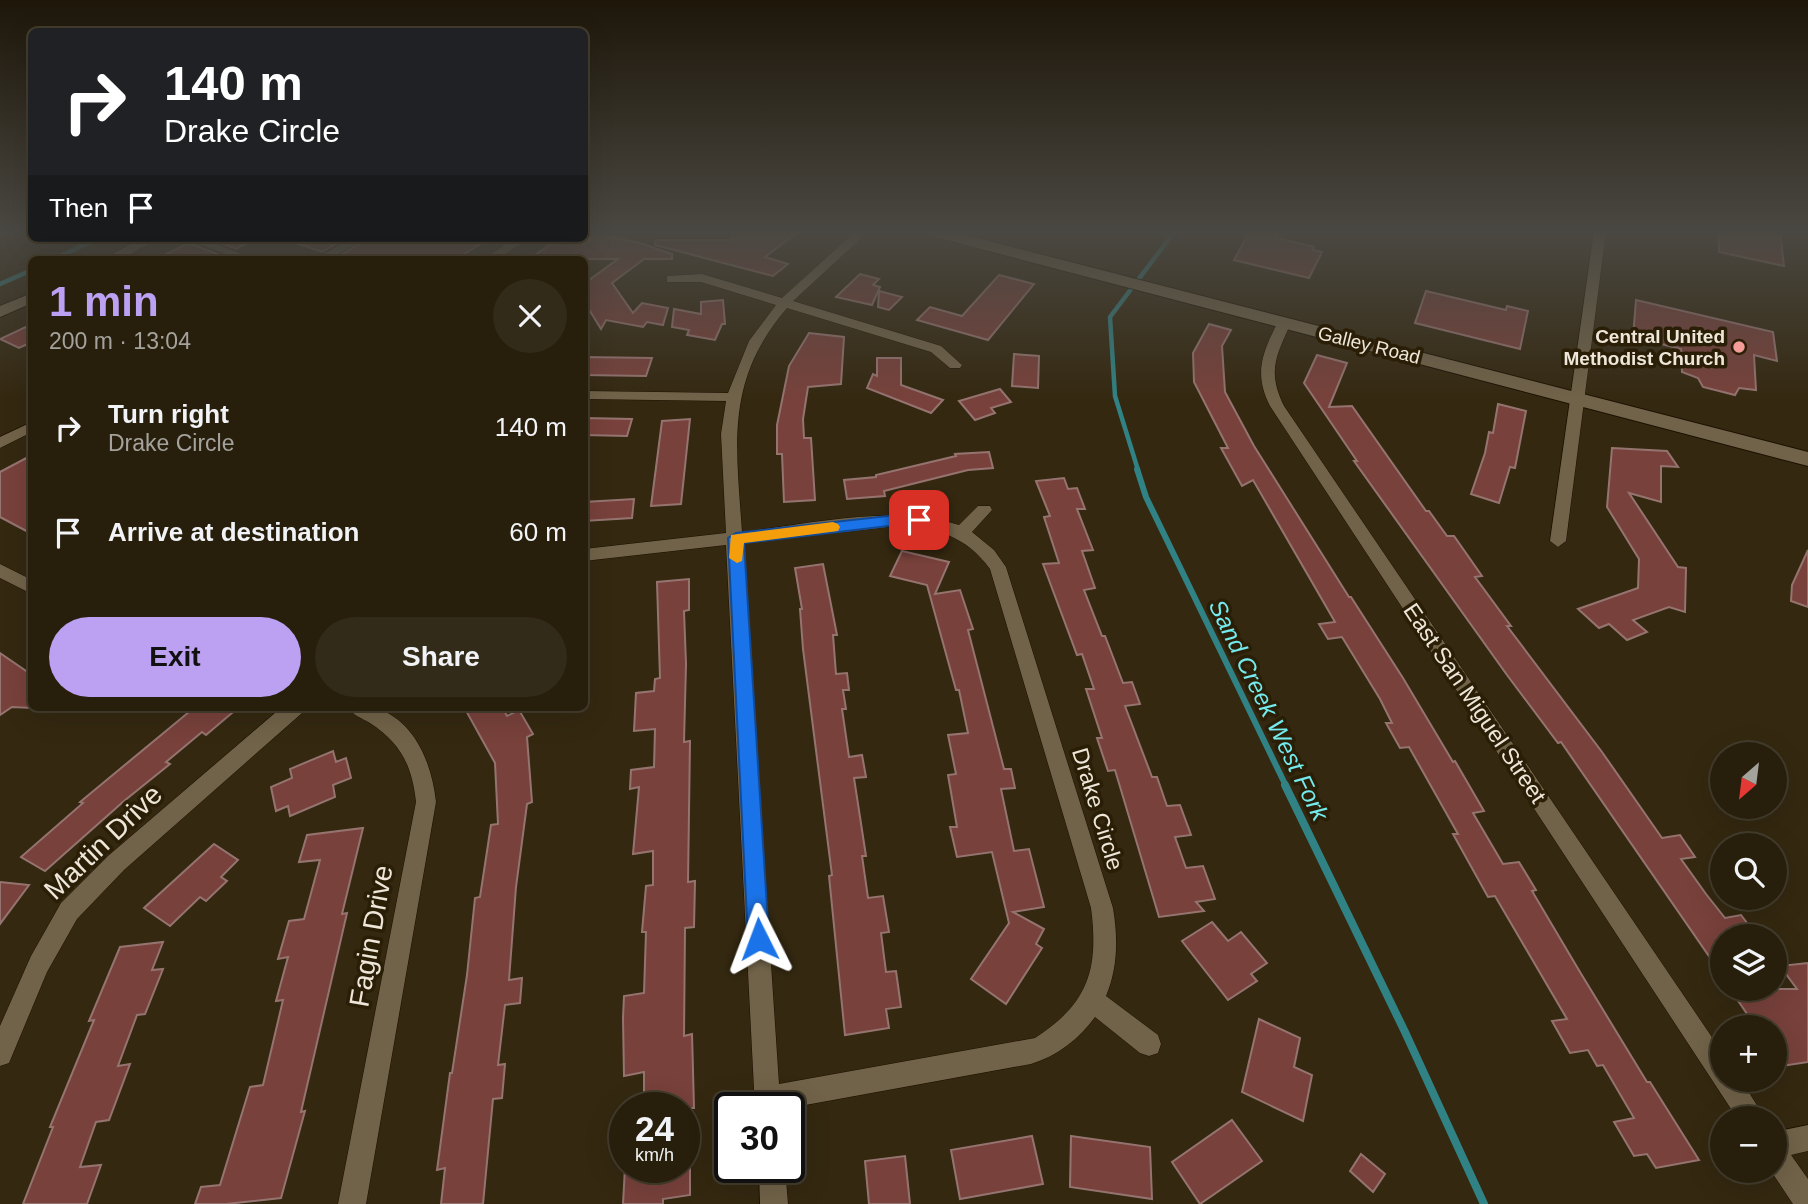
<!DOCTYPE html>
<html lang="en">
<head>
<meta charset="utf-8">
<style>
  :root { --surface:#271e0c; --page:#332b1a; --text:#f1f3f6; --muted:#a4a29d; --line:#433c2d; --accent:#bca0f2 }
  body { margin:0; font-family:Arial,sans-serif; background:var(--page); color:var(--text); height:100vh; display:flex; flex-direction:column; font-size:26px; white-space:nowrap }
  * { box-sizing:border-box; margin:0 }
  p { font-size:23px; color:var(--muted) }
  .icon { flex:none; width:38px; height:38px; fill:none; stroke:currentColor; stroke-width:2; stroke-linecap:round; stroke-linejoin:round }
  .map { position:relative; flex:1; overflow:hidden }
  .sheet { position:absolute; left:28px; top:256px; width:560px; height:455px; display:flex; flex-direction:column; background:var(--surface); border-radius:10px; box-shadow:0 7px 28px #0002,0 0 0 2px var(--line) }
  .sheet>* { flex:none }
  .top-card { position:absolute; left:28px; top:28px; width:560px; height:214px; border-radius:10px; box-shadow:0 7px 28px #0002,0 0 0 2px var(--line); background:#202124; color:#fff; overflow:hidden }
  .needle { width:46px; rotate:208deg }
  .buttons { position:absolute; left:1710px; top:742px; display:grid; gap:14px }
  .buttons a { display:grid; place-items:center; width:77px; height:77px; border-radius:50%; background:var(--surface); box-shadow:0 7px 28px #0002,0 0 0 2px var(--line); font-size:35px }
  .speed { position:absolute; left:609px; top:1092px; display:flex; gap:14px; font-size:35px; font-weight:700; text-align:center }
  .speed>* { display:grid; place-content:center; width:91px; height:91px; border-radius:50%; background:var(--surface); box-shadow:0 7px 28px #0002,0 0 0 2px var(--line); line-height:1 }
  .speed small { font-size:18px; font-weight:400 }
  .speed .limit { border:4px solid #111; border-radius:10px; background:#fff; color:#111 }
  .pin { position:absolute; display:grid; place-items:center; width:60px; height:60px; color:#fff; margin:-30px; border-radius:14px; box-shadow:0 4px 10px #0006 }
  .me { position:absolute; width:77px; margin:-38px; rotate:357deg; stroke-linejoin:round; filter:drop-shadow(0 0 5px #0008) }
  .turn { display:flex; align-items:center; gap:24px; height:147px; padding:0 21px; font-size:32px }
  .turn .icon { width:91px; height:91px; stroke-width:2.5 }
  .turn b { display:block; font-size:49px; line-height:60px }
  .then { display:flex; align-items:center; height:66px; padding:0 21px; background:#0003; gap:14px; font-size:26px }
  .round { display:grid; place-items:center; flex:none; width:74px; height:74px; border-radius:37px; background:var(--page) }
  .headline { display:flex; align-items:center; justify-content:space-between; height:119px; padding:0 21px }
  h1 { font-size:42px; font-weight:700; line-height:52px; color:var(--accent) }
  .primary-button { display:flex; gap:14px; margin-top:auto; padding:14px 21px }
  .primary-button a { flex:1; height:80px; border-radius:42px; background:var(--accent); color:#111; font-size:28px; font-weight:700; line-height:80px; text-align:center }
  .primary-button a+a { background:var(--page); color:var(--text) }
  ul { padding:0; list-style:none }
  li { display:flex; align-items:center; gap:21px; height:105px; padding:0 21px }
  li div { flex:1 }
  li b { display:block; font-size:26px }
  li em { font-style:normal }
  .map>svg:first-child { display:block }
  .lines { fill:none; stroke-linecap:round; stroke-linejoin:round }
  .stream-far2 { stroke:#318284; stroke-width:4.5 }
  .stream-far1 { stroke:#318284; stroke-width:6 }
  .stream { stroke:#318284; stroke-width:8 }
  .building { fill:#78413b; stroke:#957470; stroke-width:2 }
  .minor-casing { stroke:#1b1000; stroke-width:1 }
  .tertiary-casing { stroke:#1b1000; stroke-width:2 }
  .secondary-casing { stroke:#1b1000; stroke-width:2 }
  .minor { fill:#716349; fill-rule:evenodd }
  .tertiary { fill:#716349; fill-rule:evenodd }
  .secondary { fill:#716349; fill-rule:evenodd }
  .route { fill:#1a73e8; stroke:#114b97; stroke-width:2 }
  .slow { fill:#f59e0b }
  .poi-dot { fill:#f59b99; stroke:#2a1e06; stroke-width:2.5 }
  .labels { text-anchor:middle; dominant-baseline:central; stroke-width:7; stroke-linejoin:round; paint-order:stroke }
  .far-poi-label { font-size:19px; font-weight:bold; fill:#eee6d8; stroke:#2a1e06; text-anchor:end }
  .far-street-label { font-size:19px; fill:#eee6d8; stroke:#2a1e06 }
  .street-label { font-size:23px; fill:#eee6d8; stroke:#2a1e06 }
  .water-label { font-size:24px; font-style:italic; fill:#74ebee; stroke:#2a1e06 }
  .near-street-label { font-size:28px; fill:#eee6d8; stroke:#2a1e06 }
</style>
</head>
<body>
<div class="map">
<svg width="1808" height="1204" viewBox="0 0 1808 1204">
  <rect width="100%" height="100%" fill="#342810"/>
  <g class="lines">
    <g class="stream-far2">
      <path d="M54 259 99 238"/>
      <path d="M0 284 32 270"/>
      <path d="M1138 470 1115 396 1110 317 1175 231"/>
    </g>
    <path class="stream-far1" d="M1137 469 1146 497 1286 786"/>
    <path class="stream" d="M1285 785 1405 1032 1484 1204"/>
  </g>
  <g class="building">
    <path d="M584 231 640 243 672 254V259H644L612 283 633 313 642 303 668 308 663 325 647 322 643 327 606 320 601 329 585 303V283L618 259H529L560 238 584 244Z"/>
    <path d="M733 231H799L765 257 788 264 773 276 655 245 656 240H732Z"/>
    <path d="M1250 231H1277L1274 237 1314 247 1313 250 1322 252 1309 278 1234 260Z"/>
    <path d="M1718 231H1780L1784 266 1719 252Z"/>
    <path d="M208 238H257L236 249Z"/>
    <path d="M290 238H346L322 252 290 241Z"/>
    <path d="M368 238H490L456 259 338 257Z"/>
    <path d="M189 243 223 256 217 259H156Z"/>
    <path d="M860 274 879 279 873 285 880 287 872 305 836 297Z"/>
    <path d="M999 275 1034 284 988 340 917 320 930 307 962 316Z"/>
    <path d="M879 291 902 297 889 310 878 307Z"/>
    <path d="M1426 291 1506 310 1507 306 1528 311 1520 349 1415 323Z"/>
    <path d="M723 300 725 324H722L715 340 687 335 689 330 672 327 674 309 701 314V302Z"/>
    <path d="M1636 300 1773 332 1777 361 1754 355 1756 390 1739 388 1735 395 1703 387 1698 378 1682 372 1681 349 1633 337Z"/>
    <path d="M32 324V342L19 348 0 339Z"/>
    <path d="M1209 324 1231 330 1222 346 1225 392 1254 446 1349 597H1351L1403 678 1453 762 1455 761 1484 811 1473 813 1503 864 1519 862 1536 890 1532 891 1580 972 1647 1082H1650L1699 1160 1656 1168 1647 1154 1634 1156 1614 1122 1634 1118 1603 1065 1597 1066 1588 1050 1570 1053 1552 1021 1567 1019 1495 896 1488 897 1453 834H1458L1409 747 1400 748 1386 723H1392L1380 699 1342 637 1328 639 1319 624 1335 622 1253 480 1242 486 1221 448H1228L1194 382 1193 353Z"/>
    <path d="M809 333 844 337 841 384 808 387 803 419 804 438H811L815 500 784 502 782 454H777V425L789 366Z"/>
    <path d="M1014 354 1039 356 1038 388 1012 386Z"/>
    <path d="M1317 355 1347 363 1329 407 1352 406 1426 511H1429L1447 536H1454L1482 576 1475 577 1511 626H1507L1602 752 1662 838 1680 835 1695 857 1681 859 1706 894 1725 918 1741 915 1757 936H1722V975L1561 742 1558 743 1507 675 1354 461H1357L1304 383Z"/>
    <path d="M584 357 652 358 646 376 584 375Z"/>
    <path d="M877 358H901V385L943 400 931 413 867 388 873 374 877 376Z"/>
    <path d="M1000 389 1011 402 991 408 995 413 975 420 959 401Z"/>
    <path d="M1498 404 1526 411 1515 468 1510 467 1499 503 1471 494 1485 453 1489 432 1493 433Z"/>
    <path d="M584 418 632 419 627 436 584 435Z"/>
    <path d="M690 419 681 504 651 506 662 421Z"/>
    <path d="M1612 448 1667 451 1678 467 1661 466V502L1629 493 1678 567 1686 568 1685 612 1669 607 1633 620 1647 632 1627 640 1609 624 1599 628 1578 609 1638 588 1639 559 1607 507Z"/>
    <path d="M989 452 993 468 968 470 884 491 885 496 847 499 844 480 876 477V475L956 456 955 454Z"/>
    <path d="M32 455V534L0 517V472Z"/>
    <path d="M1064 478 1068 489 1077 488 1085 509H1077L1093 550 1082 551 1095 588 1084 590 1102 636H1105L1123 683 1132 682 1140 704 1125 706 1152 777H1157L1167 806 1180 805 1191 835 1175 837 1186 868 1203 866 1215 899 1196 902 1204 911 1159 917 1115 770 1108 771 1097 738H1102L1086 689H1094L1082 654 1077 655 1043 564 1059 563 1044 517 1050 516 1036 481Z"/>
    <path d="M634 499 632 518 584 521V502Z"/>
    <path d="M1808 550V607L1791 601 1792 585Z"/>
    <path d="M902 551 949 562 935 594 960 590 973 629 968 630 1004 769H1011L1015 788 1001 789 1014 851 1029 849 1044 907 1013 912 1044 929 1036 944 1042 948 1006 1004 971 979 1009 923 992 852 957 857 950 827H957L948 775 956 774 948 735 968 733 959 690H956L927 585 890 576Z"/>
    <path d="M823 564 837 635H833L836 674 847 673 849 690H843L846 709H842L849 757 862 755 866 777 854 778 866 856H862L868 898 883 896 889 932 881 933 886 972 896 971 901 1007 886 1009 889 1028 845 1035 829 876 832 875 803 649 800 609H802L795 568Z"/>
    <path d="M689 579V610L684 611 686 664 684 742 690 741 688 882 695 881 694 927 685 928 684 1036 692 1034 694 1108H644V1072L624 1076 623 1018 624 996 644 993 646 932H642L646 886 653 885V851L633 854 639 787 630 789 631 770 654 767 655 729 634 731 636 693 654 691 655 679 660 678 657 582Z"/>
    <path d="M0 653 32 675V708L12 707 0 715Z"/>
    <path d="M195 707H239L206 735 202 732 166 762 170 764 124 801 45 871 21 857 83 803 80 802Z"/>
    <path d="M464 707H502L507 716 519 710 533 734 527 737 532 802 527 804 516 887 509 980 522 978 520 1003 505 1005 498 1065 505 1064 502 1098 493 1099 483 1204H441L445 1168 437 1170 450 1073H452L467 975 475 898 480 897 491 825 498 824 495 763Z"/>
    <path d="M333 751 336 762 346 758 351 778 333 785 335 797 290 816 288 806 276 811 271 787 292 778 290 769Z"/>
    <path d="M363 828 342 914 347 913 301 1112 305 1111 281 1198 226 1204H195L201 1187 220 1185 250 1087 263 1085 283 1000 276 1001 288 957 278 959 289 921 304 919 320 860 299 862 307 835Z"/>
    <path d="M214 844 238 860 221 877 227 881 206 901 200 897 170 926 144 908Z"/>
    <path d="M0 882 29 885 0 924Z"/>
    <path d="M1212 922 1228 941 1241 932 1267 963 1251 974 1257 981 1228 1000 1182 941Z"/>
    <path d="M163 942 152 970 163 969 145 1014 137 1015 118 1066 130 1064 109 1120 96 1122 80 1167 101 1165 87 1204H23L53 1127H50L94 1020 89 1021 120 947Z"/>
    <path d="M1808 963V1062L1782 1066 1774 1054V1027H1756L1730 989H1797L1780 966Z"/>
    <path d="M1259 1019 1300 1038 1294 1067 1312 1075 1303 1121 1242 1092Z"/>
    <path d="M1232 1120 1262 1161 1200 1204 1172 1162Z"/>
    <path d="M1032 1136 1043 1184 960 1199 951 1150Z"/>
    <path d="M1071 1136 1150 1147 1152 1199 1070 1187Z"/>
    <path d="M1361 1154 1385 1174 1373 1192 1350 1171Z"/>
    <path d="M905 1156 910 1204H869L865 1161Z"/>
    <path d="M625 1167H690V1195L663 1199V1204H623Z"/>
  </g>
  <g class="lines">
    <defs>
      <g id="minor">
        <path d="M0 231H12L0 236Z"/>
        <path d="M856 231H869L793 301 941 346 962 365 960 368H950L931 352 787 308C725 380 736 444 742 532 809 524 895 504 959 525L978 506H990L992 510 972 532 994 550 1006 567 1113 908C1118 938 1118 967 1106 996L1158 1035 1161 1044 1158 1053 1149 1056 1140 1053 1095 1017C1079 1039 1057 1056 1031 1064L789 1108H755L726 545 584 561V549L726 533 721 434 726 401 584 399V391L728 393 749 341 776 305 701 282H667V276L702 274 782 298ZM897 526C936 527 966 536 990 569L1091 908C1099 970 1088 1004 1035 1038L779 1084 743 543Z"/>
        <path d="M1594 231H1606L1566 541 1558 547 1550 541Z"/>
        <path d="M184 238H201L255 259H238Z"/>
        <path d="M351 238H366L330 259H315Z"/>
        <path d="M515 238H529L498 259H484Z"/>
        <path d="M1284 319 1291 323C1276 356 1267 371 1284 406L1722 1052V1080H1741L1765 1118H1737L1270 406C1257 380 1259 362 1271 336 1275 329 1276 322 1284 319Z"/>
        <path d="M32 422V432L0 448V437Z"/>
        <path d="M0 564 32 580V594L0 578Z"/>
        <path d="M282 707H305L302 713 124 870 77 919 47 972 9 1063 0 1066V1026L31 956 61 903 108 856Z"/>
        <path d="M348 707C357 707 368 705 376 708 416 721 432 765 436 802L366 1204H338L416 802C412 766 401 743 370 723 362 718 353 716 348 707Z"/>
        <path d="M1808 1125V1151L1791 1155 1808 1179V1204H1793L1771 1171H1774V1132Z"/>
        <path d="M759 1167H785L788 1204H760Z"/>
      </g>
      <g id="tertiary">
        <path d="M142 238H160L121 259H103Z"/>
        <path d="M32 293V303L0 317V306Z"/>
      </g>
      <path id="secondary" d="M922 231H950L1808 452V466L924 234Z"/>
    </defs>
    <use href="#minor" class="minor-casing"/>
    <use href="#tertiary" class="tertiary-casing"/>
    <use href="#secondary" class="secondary-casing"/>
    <use href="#minor" class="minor"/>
    <use href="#tertiary" class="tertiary"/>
    <use href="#secondary" class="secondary"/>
  </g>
  <linearGradient id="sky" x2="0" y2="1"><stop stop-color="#1d1609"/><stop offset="0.58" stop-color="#4a4842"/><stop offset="1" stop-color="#4a4842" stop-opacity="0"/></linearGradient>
  <rect width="1808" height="400" fill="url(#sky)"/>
  <path class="route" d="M897 515H919L926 520 919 525H897L744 543 769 939 766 946 759 949 751 946 748 939 728 538 736 533Z"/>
  <path class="slow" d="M833 522 838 524 840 527 838 531 744 543 742 561 737 563 729 558 731 535Z"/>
  <circle class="poi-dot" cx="1739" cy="347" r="7"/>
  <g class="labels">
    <g class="far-poi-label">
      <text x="1725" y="336">Central United<tspan x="1725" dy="22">Methodist Church</tspan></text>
    </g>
    <g class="far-street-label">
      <text transform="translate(1369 345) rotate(14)">Galley Road</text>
    </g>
    <g class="street-label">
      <text transform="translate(1475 703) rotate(56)">East San Miguel Street</text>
      <text transform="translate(1098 809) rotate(73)">Drake Circle</text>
    </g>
    <g class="water-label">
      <text transform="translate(1269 710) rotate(64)">Sand Creek West Fork</text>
    </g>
    <g class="near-street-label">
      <text transform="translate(103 842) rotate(-44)">Martin Drive</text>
      <text transform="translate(371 936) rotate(-80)">Fagin Drive</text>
    </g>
  </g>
</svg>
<div class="buttons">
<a><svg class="needle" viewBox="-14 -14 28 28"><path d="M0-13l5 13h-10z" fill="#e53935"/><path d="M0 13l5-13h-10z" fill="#a4a29d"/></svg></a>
<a><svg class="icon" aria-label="search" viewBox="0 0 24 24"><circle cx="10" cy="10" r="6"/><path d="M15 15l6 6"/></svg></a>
<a><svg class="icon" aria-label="layers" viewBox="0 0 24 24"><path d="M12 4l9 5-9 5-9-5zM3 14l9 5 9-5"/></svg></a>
<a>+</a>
<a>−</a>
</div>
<div class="speed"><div>24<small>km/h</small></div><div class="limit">30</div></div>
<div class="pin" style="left:919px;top:520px;background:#d93025"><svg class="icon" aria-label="arrive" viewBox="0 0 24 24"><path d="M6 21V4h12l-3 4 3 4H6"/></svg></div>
<svg class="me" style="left:759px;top:939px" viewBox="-20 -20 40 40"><path d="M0-17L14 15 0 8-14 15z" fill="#1a73e8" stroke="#fff" stroke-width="4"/></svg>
<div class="top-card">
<div class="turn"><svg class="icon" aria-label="right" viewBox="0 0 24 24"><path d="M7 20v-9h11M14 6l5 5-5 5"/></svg><div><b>140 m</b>Drake Circle</div></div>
<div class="then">Then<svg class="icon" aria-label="arrive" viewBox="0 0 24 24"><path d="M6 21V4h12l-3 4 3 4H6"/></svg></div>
</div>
<section class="sheet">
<div class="headline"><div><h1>1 min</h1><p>200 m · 13:04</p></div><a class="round"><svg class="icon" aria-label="close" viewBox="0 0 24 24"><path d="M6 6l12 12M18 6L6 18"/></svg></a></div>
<ul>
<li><svg class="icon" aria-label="right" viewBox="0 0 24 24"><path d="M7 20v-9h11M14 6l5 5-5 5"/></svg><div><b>Turn right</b><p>Drake Circle</p></div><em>140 m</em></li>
<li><svg class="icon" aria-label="arrive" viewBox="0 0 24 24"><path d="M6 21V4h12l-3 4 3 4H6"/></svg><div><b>Arrive at destination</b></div><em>60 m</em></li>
</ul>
<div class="primary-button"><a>Exit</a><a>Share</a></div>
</section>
</div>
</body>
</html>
